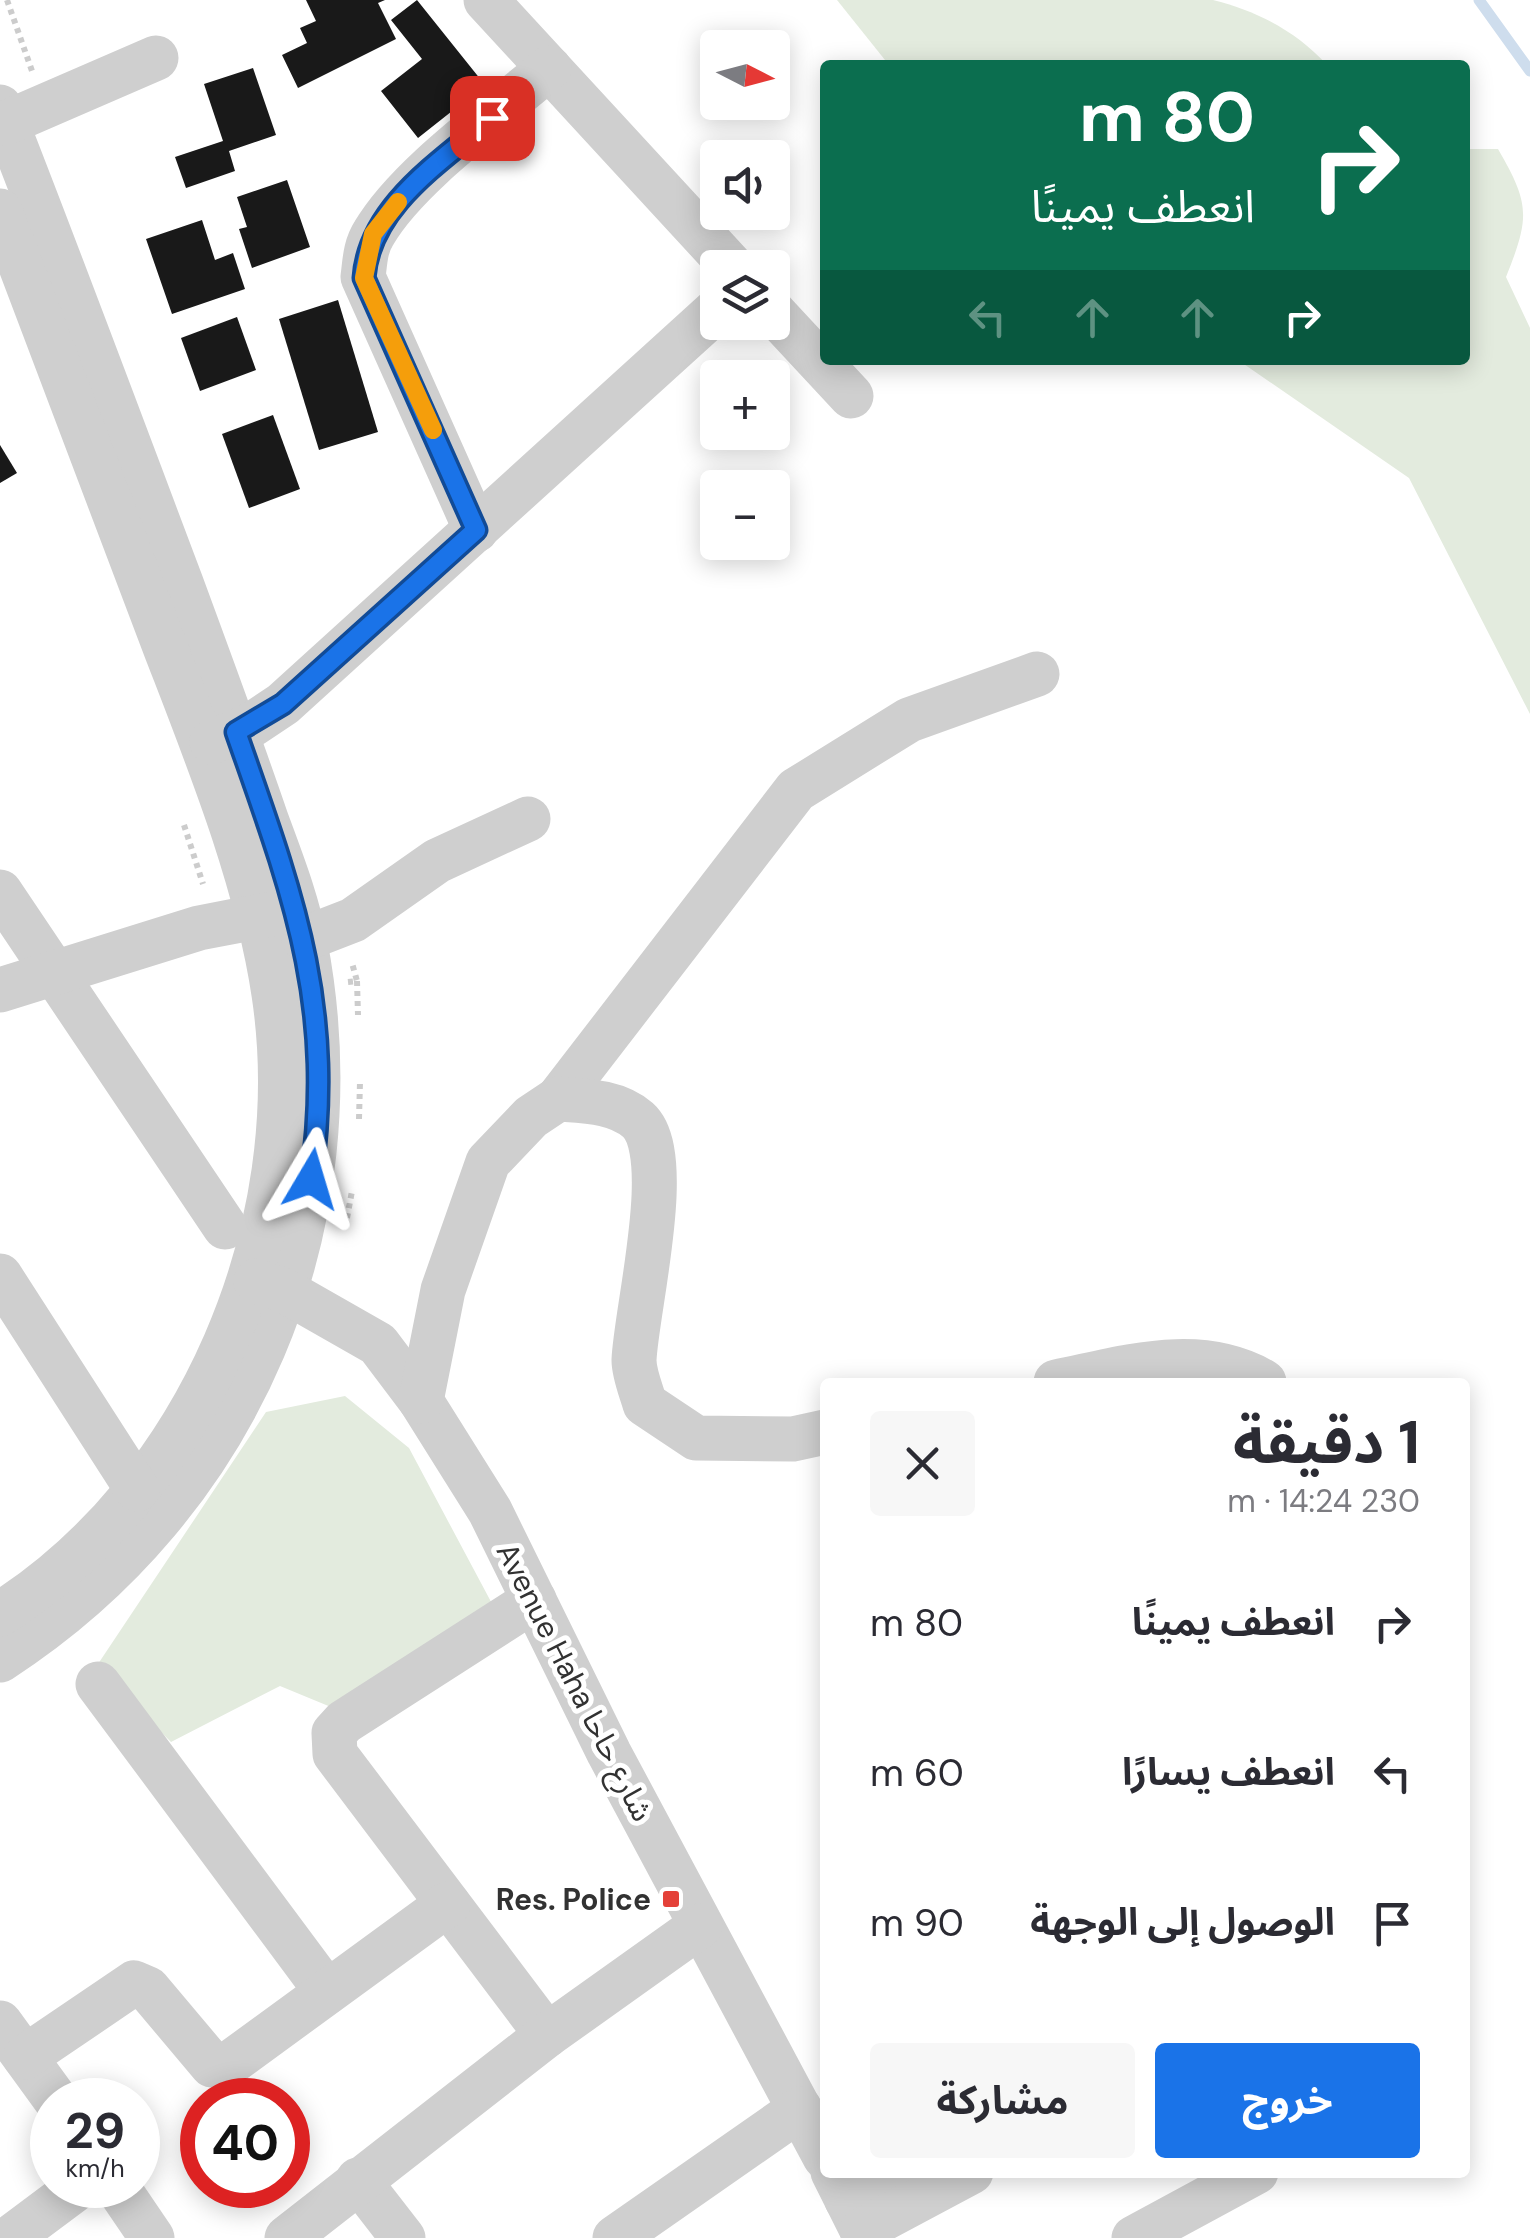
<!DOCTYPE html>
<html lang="ar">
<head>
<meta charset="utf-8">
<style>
  :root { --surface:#fff; --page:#f7f7f7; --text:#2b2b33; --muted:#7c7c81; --accent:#1a73e8 }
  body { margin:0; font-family:"DM Sans","Noto Sans Arabic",sans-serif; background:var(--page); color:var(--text); direction:rtl; height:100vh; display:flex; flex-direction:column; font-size:38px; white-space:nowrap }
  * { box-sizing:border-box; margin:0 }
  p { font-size:32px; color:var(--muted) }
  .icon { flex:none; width:55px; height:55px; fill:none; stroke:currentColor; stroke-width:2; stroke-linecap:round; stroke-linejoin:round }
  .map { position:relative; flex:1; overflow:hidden; direction:ltr }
  .drawer { position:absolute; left:820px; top:1378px; width:650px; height:800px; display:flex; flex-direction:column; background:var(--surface); border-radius:10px; box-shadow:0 5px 25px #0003; direction:rtl }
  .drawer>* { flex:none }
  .guide { position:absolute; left:820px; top:60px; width:650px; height:305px; border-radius:10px; box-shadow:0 5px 25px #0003; direction:rtl; background:#0b6e4f; color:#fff; overflow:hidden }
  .needle { width:65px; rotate:96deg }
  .fabs { position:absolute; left:700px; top:30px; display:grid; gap:20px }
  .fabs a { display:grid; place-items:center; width:90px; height:90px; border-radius:10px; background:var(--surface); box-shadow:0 5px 25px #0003; font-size:50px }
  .speed { position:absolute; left:30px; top:2078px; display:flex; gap:20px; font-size:50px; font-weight:700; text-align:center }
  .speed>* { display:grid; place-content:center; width:130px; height:130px; border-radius:50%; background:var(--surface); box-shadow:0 5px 25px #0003; line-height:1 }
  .speed small { font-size:25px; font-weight:400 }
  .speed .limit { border:15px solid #d22; background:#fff; color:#111 }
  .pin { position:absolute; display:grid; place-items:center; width:85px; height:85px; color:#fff; margin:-42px; border-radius:20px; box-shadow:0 5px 15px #0006 }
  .me { position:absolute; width:110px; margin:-55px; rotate:7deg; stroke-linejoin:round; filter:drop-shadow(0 0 8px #0008) }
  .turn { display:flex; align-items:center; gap:35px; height:210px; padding:0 50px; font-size:45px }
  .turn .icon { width:130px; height:130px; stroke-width:2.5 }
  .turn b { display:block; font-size:70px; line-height:85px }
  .lanes { display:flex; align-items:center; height:95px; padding:0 50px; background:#0003; justify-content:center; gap:50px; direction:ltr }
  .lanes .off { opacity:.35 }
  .round { display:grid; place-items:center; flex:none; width:105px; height:105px; border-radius:10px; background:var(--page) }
  .summary { display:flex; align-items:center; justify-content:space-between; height:170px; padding:0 50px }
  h1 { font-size:60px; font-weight:700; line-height:75px }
  .primary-button { display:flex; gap:20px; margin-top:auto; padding:20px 50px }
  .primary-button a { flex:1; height:115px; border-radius:10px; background:var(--accent); color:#fff; font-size:40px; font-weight:700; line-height:115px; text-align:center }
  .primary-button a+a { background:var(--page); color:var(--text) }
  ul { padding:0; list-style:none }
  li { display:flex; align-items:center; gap:30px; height:150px; padding:0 50px }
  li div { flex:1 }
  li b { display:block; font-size:38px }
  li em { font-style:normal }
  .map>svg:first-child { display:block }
  .green { fill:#e3ebde }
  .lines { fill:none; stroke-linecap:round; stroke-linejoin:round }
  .stream { stroke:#cedded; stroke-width:11 }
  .building { fill:#191919 }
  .path { stroke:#ccc; stroke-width:6; stroke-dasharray:5 5; stroke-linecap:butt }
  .minor { stroke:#cfcfcf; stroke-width:45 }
  .route-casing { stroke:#114b97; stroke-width:25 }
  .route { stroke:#1a73e8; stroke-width:18 }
  .slow { stroke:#f59e0b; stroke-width:18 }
  .poi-dot { fill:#e44139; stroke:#fff; stroke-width:4 }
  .labels { text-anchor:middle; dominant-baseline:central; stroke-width:10; stroke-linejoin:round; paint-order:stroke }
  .street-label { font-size:30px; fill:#323232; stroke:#fff }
  .poi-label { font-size:30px; font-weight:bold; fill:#323232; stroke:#fff; text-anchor:end }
</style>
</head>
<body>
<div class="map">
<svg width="1530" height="2238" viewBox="0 0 1530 2238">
  <rect width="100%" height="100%" fill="#fff"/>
  <g class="green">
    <path d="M837 0H1213C1257 11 1296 31 1327 65H889Z"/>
    <path d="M1465 149H1498C1530 204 1530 217 1506 277L1530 328V714L1409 478 1238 360H1465Z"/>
    <path d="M345 1396 409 1448 497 1613 343 1712 280 1686 171 1742 96 1667 266 1412Z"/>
  </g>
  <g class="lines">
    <path class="stream" d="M1479 0 1530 71"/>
  </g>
  <g class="building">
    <path d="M306 0H385L378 3 396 39 298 88 282 55 307 43 300 28 316 21Z"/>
    <path d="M417 0 485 85 418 138 381 91 422 59 391 20Z"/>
    <path d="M253 68 276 135 229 151 235 171 186 188 175 157 223 141 204 84Z"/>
    <path d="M287 180 310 247 252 268 239 229 247 227 237 197Z"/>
    <path d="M202 220 215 260 233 253 245 289 172 314 146 239Z"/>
    <path d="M338 300 378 432 319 450 279 319Z"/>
    <path d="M237 317 256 370 200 391 181 338Z"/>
    <path d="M273 415 300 489 249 508 222 434Z"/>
    <path d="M0 445 17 473 0 483Z"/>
  </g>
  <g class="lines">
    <g class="path">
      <path d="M7 0 32 71"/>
      <path d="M184 825 203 884"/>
      <path d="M357 981 358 1015"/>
      <path d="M348 982 357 981 352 963"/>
      <path d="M359 1119 360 1082"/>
      <path d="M347 1218 352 1191"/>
    </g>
    <g class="minor">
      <path d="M486 0 733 268"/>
      <path d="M0 107C62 265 121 424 181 583 210 662 239 740 266 819 281 860 297 900 305 943 359 1225 241 1504 0 1660"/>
      <path d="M6 123 156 58"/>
      <path d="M0 211C55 357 110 502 165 647 207 756 257 879 274 994 309 1226 200 1487 0 1614"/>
      <path d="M772 311 851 396"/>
      <path d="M476 530 363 277C365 262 365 247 374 233 408 175 497 113 549 68"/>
      <path d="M212 742 253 724 283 704 718 309"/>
      <path d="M0 892 225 1227"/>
      <path d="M304 939 353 920 437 861 528 819"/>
      <path d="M0 990 199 928 287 911"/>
      <path d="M558 1099 796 790 909 720 1037 674"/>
      <path d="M0 1276 137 1489"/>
      <path d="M256 1281 285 1291 378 1344 421 1401 490 1511 609 1753 825 2157"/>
      <path d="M1056 1382C1126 1368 1200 1344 1264 1382"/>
      <path d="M421 1401 443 1290 488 1162 531 1117 558 1099C585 1101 616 1101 638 1120 676 1154 636 1310 634 1360 634 1374 641 1390 645 1404L696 1438 793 1439 825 1432"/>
      <path d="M534 1600 344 1722 334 1733 335 1754 547 2035"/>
      <path d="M98 1684 327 1992"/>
      <path d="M0 2023 56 2100"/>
      <path d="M25 2057 134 1983 148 1989 212 2065 226 2066 448 1904"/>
      <path d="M833 2172 866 2238"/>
      <path d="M358 2180 403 2238"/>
      <path d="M116 2185 152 2238"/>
      <path d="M847 2200 899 2172"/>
      <path d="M862 2230 971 2172"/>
      <path d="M10 2238 81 2185"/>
      <path d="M287 2238 547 2035 700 1926"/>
      <path d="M615 2238 800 2109"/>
      <path d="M1134 2238 1256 2172"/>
    </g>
  </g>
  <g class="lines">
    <defs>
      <path id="route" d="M311 1179C336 1005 292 892 236 732L283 704 476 530 364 278C369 206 441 162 492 118"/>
    </defs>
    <use href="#route" class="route-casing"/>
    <use href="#route" class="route"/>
    <path class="slow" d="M398 202 373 234 364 278 433 430"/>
  </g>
  <rect class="poi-dot" x="661" y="1889" width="20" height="20" rx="5"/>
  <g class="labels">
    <g class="street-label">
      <text transform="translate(575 1682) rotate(63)">Avenue Haha شارع حاحا</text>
    </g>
    <g class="poi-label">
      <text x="651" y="1899">Res. Police</text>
    </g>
  </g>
</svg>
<div class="fabs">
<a><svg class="needle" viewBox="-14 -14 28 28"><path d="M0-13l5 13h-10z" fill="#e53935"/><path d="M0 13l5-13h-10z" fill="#7c7c81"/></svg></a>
<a><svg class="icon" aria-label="sound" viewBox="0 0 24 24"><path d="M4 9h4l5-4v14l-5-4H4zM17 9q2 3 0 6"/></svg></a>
<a><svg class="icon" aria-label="layers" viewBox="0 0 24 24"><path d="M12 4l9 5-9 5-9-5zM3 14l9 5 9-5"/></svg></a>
<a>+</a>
<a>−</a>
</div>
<div class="speed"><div>29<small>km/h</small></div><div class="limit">40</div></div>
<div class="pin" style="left:492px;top:118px;background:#d93025"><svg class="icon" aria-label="arrive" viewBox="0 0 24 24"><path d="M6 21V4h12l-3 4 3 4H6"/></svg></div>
<svg class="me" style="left:311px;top:1179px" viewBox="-20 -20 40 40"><path d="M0-17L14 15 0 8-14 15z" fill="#1a73e8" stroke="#fff" stroke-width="4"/></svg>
<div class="guide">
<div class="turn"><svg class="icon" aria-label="right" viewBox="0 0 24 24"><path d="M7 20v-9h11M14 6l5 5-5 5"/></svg><div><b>80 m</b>انعطف يمينًا</div></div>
<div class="lanes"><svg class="icon off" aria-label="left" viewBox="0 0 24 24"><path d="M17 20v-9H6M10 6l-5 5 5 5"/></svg><svg class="icon off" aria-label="ahead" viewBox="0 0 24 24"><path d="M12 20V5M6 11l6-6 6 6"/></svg><svg class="icon off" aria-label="ahead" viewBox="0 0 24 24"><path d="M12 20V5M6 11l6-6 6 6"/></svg><svg class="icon" aria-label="right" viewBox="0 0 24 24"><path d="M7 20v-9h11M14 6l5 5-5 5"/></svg></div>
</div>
<section class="drawer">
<div class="summary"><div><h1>1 دقيقة</h1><p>230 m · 14:24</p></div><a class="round"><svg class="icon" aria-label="close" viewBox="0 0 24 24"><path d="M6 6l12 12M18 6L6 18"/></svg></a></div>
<ul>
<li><svg class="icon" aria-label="right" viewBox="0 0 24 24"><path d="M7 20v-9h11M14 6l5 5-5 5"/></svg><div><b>انعطف يمينًا</b></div><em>80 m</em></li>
<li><svg class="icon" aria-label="left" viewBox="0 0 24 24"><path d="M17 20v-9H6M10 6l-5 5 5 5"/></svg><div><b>انعطف يسارًا</b></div><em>60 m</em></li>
<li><svg class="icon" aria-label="arrive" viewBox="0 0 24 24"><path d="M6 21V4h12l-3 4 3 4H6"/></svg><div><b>الوصول إلى الوجهة</b></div><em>90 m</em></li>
</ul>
<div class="primary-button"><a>خروج</a><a>مشاركة</a></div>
</section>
</div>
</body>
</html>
